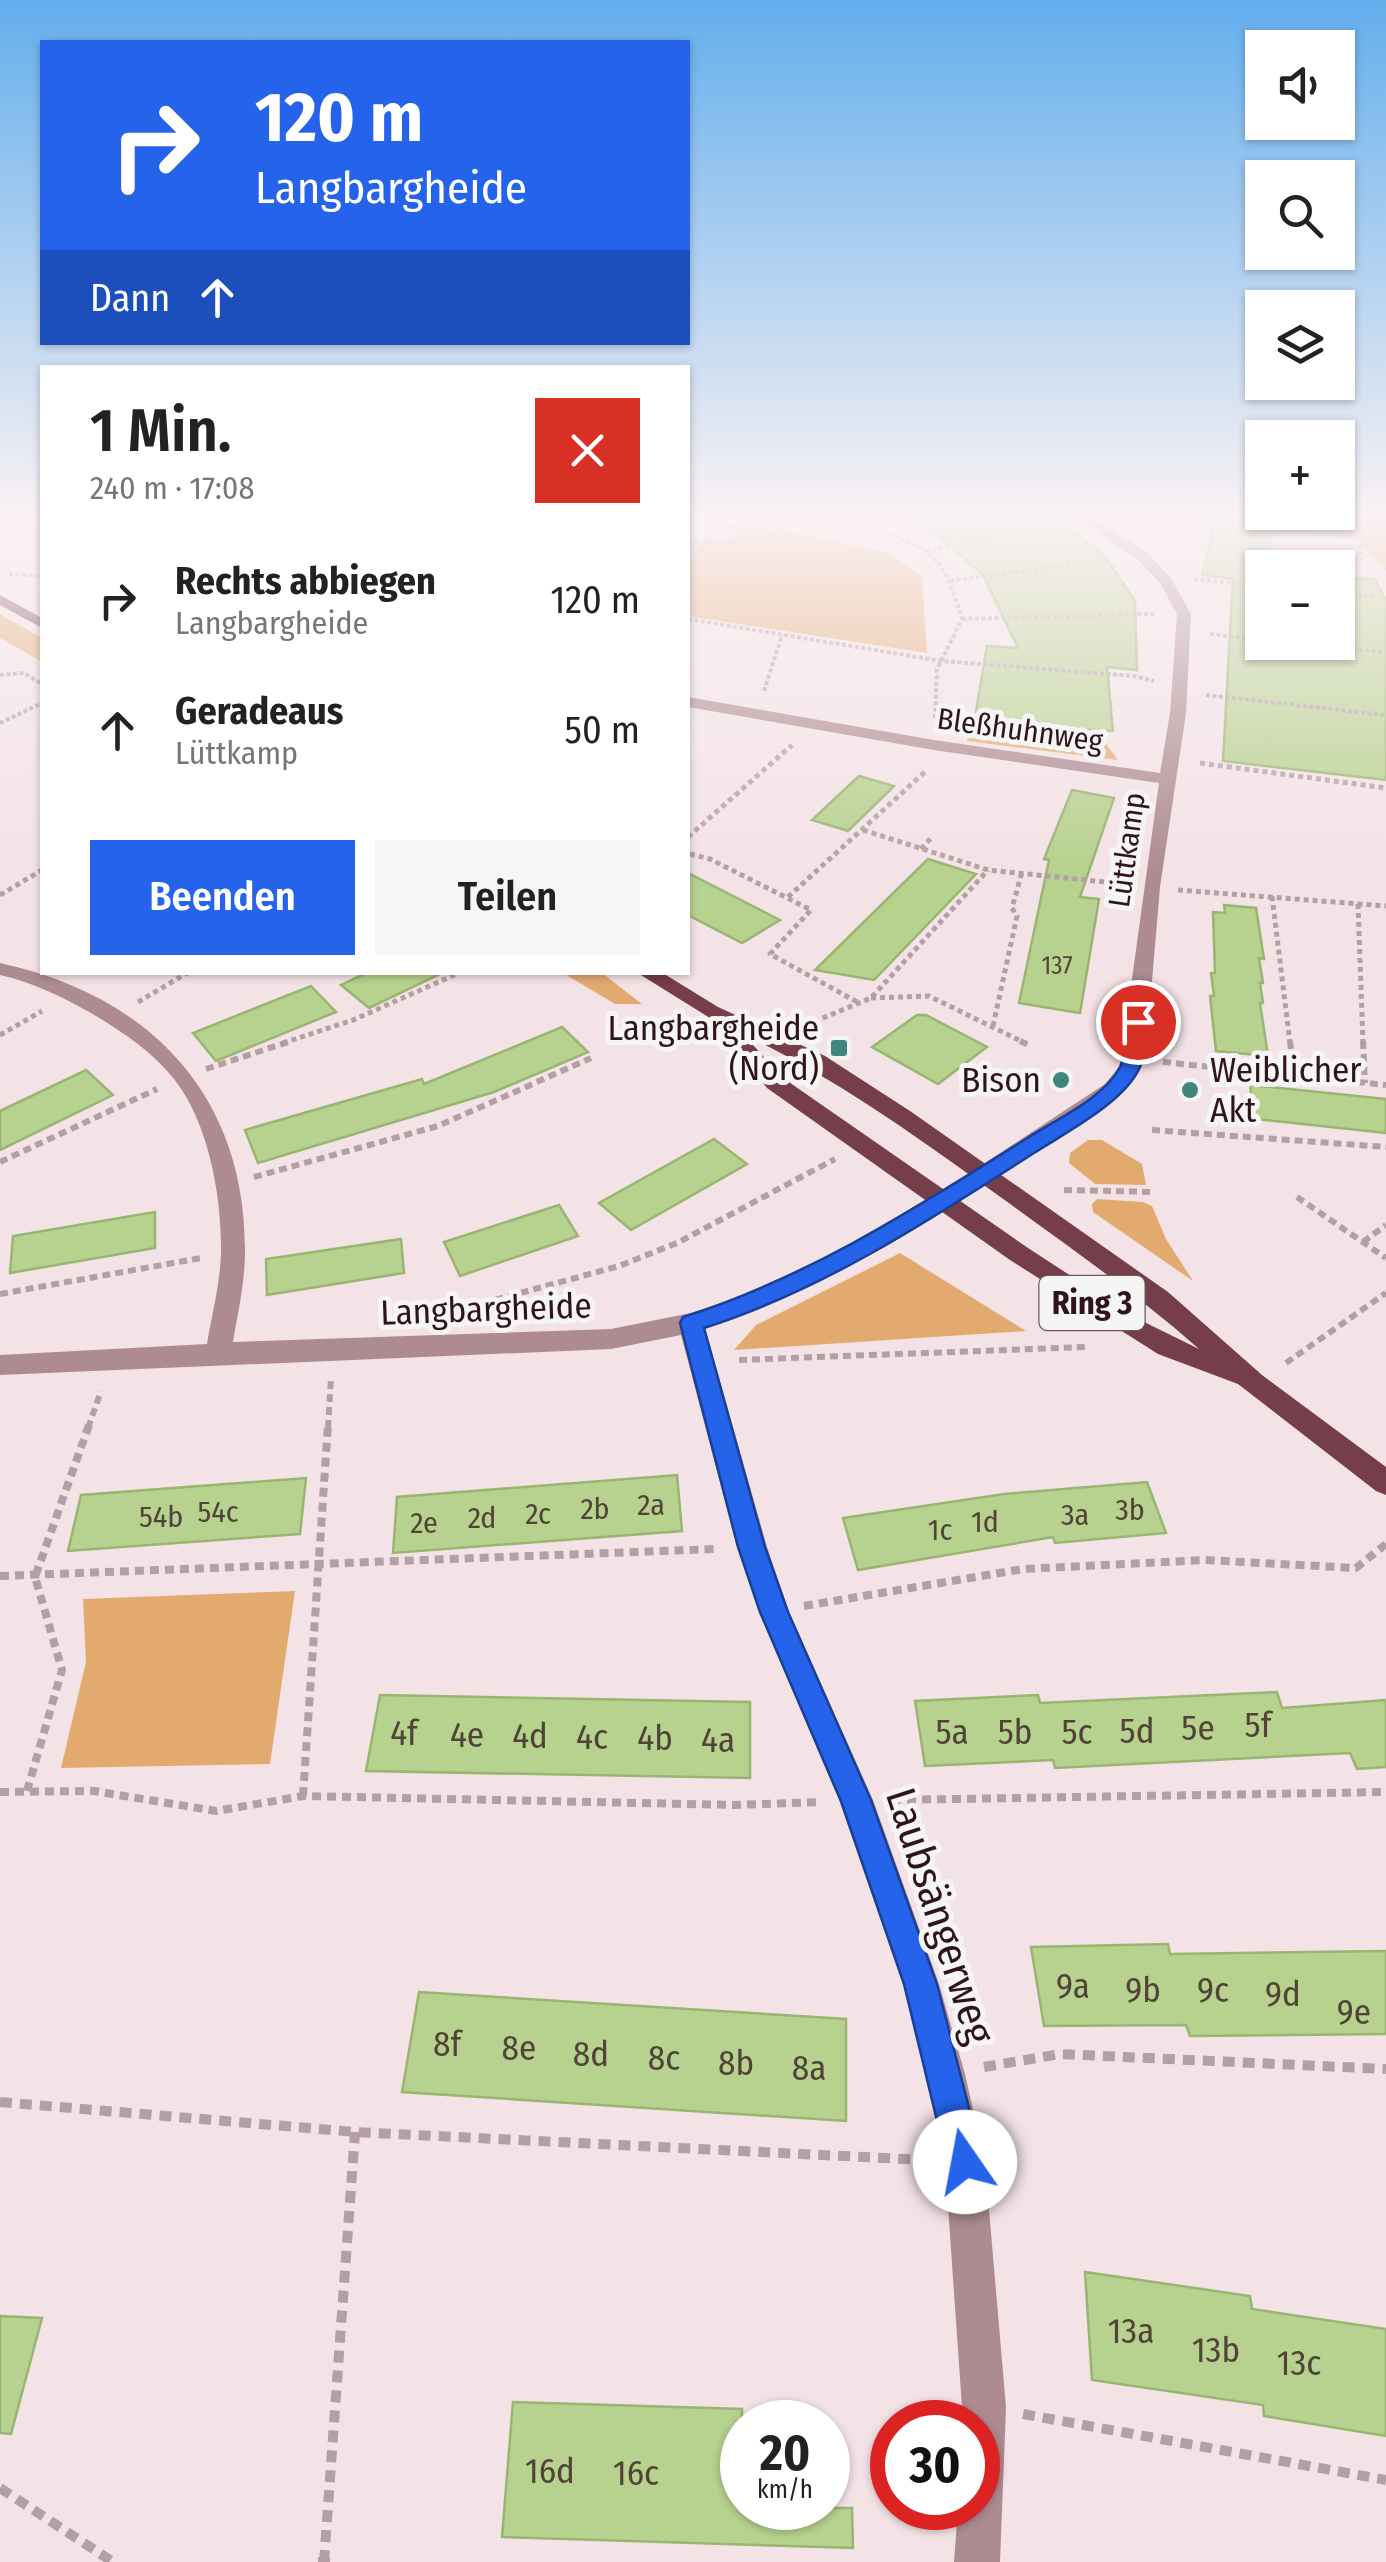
<!DOCTYPE html>
<html lang="de">
<head>
<meta charset="utf-8">
<style>
  :root { --surface:#fff; --page:#f6f6f6; --text:#222; --muted:#767676; --accent:#2563eb }
  body { margin:0; font-family:"Fira Sans Condensed",sans-serif; background:var(--page); color:var(--text); height:100vh; display:flex; flex-direction:column; font-size:38px; white-space:nowrap }
  * { box-sizing:border-box; margin:0 }
  p { font-size:32px; color:var(--muted) }
  .icon { flex:none; width:55px; height:55px; fill:none; stroke:currentColor; stroke-width:2; stroke-linecap:round; stroke-linejoin:round }
  .map { position:relative; flex:1; overflow:hidden }
  .drawer { position:absolute; left:40px; top:365px; width:650px; height:610px; display:flex; flex-direction:column; background:var(--surface); border-radius:0px; box-shadow:0 2px 8px #0004 }
  .drawer>* { flex:none }
  .hud { position:absolute; left:40px; top:40px; width:650px; height:305px; border-radius:0px; box-shadow:0 2px 8px #0004; background:#2563eb; color:#fff; overflow:hidden }
  .controls { position:absolute; left:1245px; top:30px; display:grid; gap:20px }
  .controls a { display:grid; place-items:center; width:110px; height:110px; border-radius:0px; background:var(--surface); box-shadow:0 2px 8px #0004; font-size:50px }
  .speed { position:absolute; left:720px; top:2400px; display:flex; gap:20px; font-size:50px; font-weight:700; text-align:center }
  .speed>* { display:grid; place-content:center; width:130px; height:130px; border-radius:50%; background:var(--surface); box-shadow:0 2px 8px #0004; line-height:1 }
  .speed small { font-size:25px; font-weight:400 }
  .speed .limit { border:15px solid #d22; background:#fff; color:#111 }
  .pin { position:absolute; display:grid; place-items:center; width:85px; height:85px; color:#fff; margin:-42px; border:5px solid #fff; border-radius:50%; box-shadow:0 2px 10px #0007 }
  .me { position:absolute; width:110px; margin:-55px; rotate:348deg; stroke-linejoin:round; filter:drop-shadow(0 0 8px #0008) }
  .turn { display:flex; align-items:center; gap:35px; height:210px; padding:0 50px; font-size:45px }
  .turn .icon { width:130px; height:130px; stroke-width:2.5 }
  .turn b { display:block; font-size:70px; line-height:85px }
  .then { display:flex; align-items:center; height:95px; padding:0 50px; background:#0003; gap:20px; font-size:38px }
  .round { display:grid; place-items:center; flex:none; width:105px; height:105px; border-radius:0px; background:var(--page) }
  .overview { display:flex; align-items:center; justify-content:space-between; height:170px; padding:0 50px }
  h1 { font-size:60px; font-weight:600; line-height:75px }
  .action { display:flex; gap:20px; margin-top:auto; padding:20px 50px }
  .action a { flex:1; height:115px; border-radius:0px; background:var(--accent); color:#fff; font-size:40px; font-weight:600; line-height:115px; text-align:center }
  .action a+a { background:var(--page); color:var(--text) }
  ul { padding:0; list-style:none }
  li { display:flex; align-items:center; gap:30px; height:130px; padding:0 50px }
  li div { flex:1 }
  li b { display:block; font-size:38px }
  li em { font-style:normal }
  .map>svg:first-child { display:block }
  .green { fill:#e3aa70 }
  .building { fill:#b7d18e; stroke:#9ab471; stroke-width:2.5 }
  .lines { fill:none; stroke-linecap:round; stroke-linejoin:round }
  .path-far4 { stroke:#b4a0a4; stroke-width:4; stroke-dasharray:4 2.5; stroke-linecap:butt }
  .path-far3 { stroke:#b4a0a4; stroke-width:5; stroke-dasharray:5 4; stroke-linecap:butt }
  .path-far2 { stroke:#b4a0a4; stroke-width:6; stroke-dasharray:8 5; stroke-linecap:butt }
  .path-far1 { stroke:#b4a0a4; stroke-width:8; stroke-dasharray:9 6; stroke-linecap:butt }
  .path { stroke:#b4a0a4; stroke-width:10; stroke-dasharray:12 8; stroke-linecap:butt }
  .minor { fill:#ad8b91; fill-rule:evenodd }
  .primary { fill:#763d4b; fill-rule:evenodd }
  .route { fill:#2563eb; stroke:#184099; stroke-width:2.5 }
  .poi-dot { fill:#40867e; stroke:#f5f5f5; stroke-width:4 }
  .labels { text-anchor:middle; dominant-baseline:central; stroke-width:10; stroke-linejoin:round; paint-order:stroke }
  .far-number-label { font-size:25px; fill:#524338 }
  .far-street-label { font-size:30px; fill:#30141b; stroke:#f5f5f5 }
  .number-label { font-size:30px; fill:#524338 }
  .shield { fill:#f5f5f5; stroke:#6b585c; stroke-width:2.5 }
  .shield-label { font-size:32px; font-weight:bold; fill:#30141b }
  .poi-label { font-size:35px; fill:#30141b; stroke:#f5f5f5; text-anchor:end }
  .street-label { font-size:35px; fill:#30141b; stroke:#f5f5f5 }
  .near-number-label { font-size:35px; fill:#524338 }
  .near-street-label { font-size:42px; fill:#30141b; stroke:#f5f5f5 }
</style>
</head>
<body>
<div class="map">
<svg width="1386" height="2562" viewBox="0 0 1386 2562">
  <rect width="100%" height="100%" fill="#f4e3e6"/>
  <g class="green">
    <path d="M1386 512V571L1331 513Z"/>
    <path d="M725 524 790 532 887 552 922 577 927 653 688 616V559L706 537 729 540 737 531 721 529Z"/>
    <path d="M0 614 42 638V662L0 638Z"/>
    <path d="M968 732 1104 741 1118 760 967 741Z"/>
    <path d="M563 973H602L642 1004H615Z"/>
    <path d="M1088 1140H1102L1142 1164 1146 1185 1095 1184 1069 1163 1070 1153Z"/>
    <path d="M1097 1199 1143 1202 1152 1206 1166 1239 1193 1281 1093 1212 1092 1204Z"/>
    <path d="M900 1253 1026 1331 734 1350 756 1325Z"/>
    <path d="M295 1591 270 1764 61 1768 86 1662 83 1599Z"/>
  </g>
  <g class="building">
    <path d="M960 512H1048L1105 556 1135 601 1137 670 1107 667 1113 731 974 723 987 646 1018 648 983 575 923 522Z"/>
    <path d="M1216 518 1272 522 1270 556 1262 555V642H1338V578L1375 579 1386 600V780L1223 761 1233 579 1202 575Z"/>
    <path d="M859 776 894 786 848 831 812 820Z"/>
    <path d="M1072 790 1114 798 1080 897 1099 899 1080 1013 1019 1003 1049 860 1044 859Z"/>
    <path d="M928 859 976 874 874 980 815 970Z"/>
    <path d="M688 873 739 899 780 920 742 943 688 915Z"/>
    <path d="M1224 905 1256 908 1264 959 1259 958 1263 983H1260L1263 1003H1260L1268 1056 1216 1051 1210 996H1214L1211 973H1215L1213 912 1225 913Z"/>
    <path d="M368 972H444L369 1008 341 985Z"/>
    <path d="M311 986 336 1012 216 1061 193 1033Z"/>
    <path d="M917 1015H926L987 1047 938 1084 872 1047Z"/>
    <path d="M562 1027 588 1052 494 1092 258 1163 245 1130 422 1079 424 1084Z"/>
    <path d="M86 1070 113 1095 0 1150V1111Z"/>
    <path d="M1250 1085 1386 1099V1133L1255 1119Z"/>
    <path d="M714 1139 747 1164 631 1230 599 1203Z"/>
    <path d="M559 1205 578 1236 460 1276 444 1242Z"/>
    <path d="M155 1212V1248L10 1273 13 1236Z"/>
    <path d="M401 1239 404 1273 267 1295 266 1259Z"/>
    <path d="M677 1475 682 1531 393 1553 397 1497Z"/>
    <path d="M306 1478 300 1534 68 1551 81 1495Z"/>
    <path d="M1147 1482 1166 1533 1055 1543 1053 1537 858 1570 843 1518 1004 1494Z"/>
    <path d="M1277 1692 1282 1708 1386 1700V1767L1357 1769 1350 1753 1055 1768 1053 1760 925 1766 915 1701 1038 1695 1040 1703Z"/>
    <path d="M380 1695 750 1702V1778L366 1771Z"/>
    <path d="M1168 1944 1170 1954 1386 1951V2034L1190 2036 1186 2025 1044 2026 1031 1947Z"/>
    <path d="M419 1992 846 2019V2121L402 2092Z"/>
    <path d="M1085 2272 1250 2296 1252 2309 1386 2329V2436L1264 2416 1263 2405 1092 2380Z"/>
    <path d="M0 2316 42 2318 11 2434 0 2433Z"/>
    <path d="M513 2402 742 2409V2508H852L853 2548 502 2537Z"/>
  </g>
  <g class="lines">
    <g class="path-far4">
      <path d="M701 512C755 518 885 520 927 552 947 567 955 596 962 619L937 669 935 719"/>
      <path d="M1368 512 1386 527"/>
      <path d="M1145 526 1273 536 1283 528V512"/>
      <path d="M1283 528 1386 541"/>
      <path d="M1360 538 1361 563"/>
      <path d="M688 542C729 545 771 544 801 512"/>
      <path d="M926 551 989 540 970 530 1040 512"/>
      <path d="M688 555 696 544"/>
      <path d="M9 574 42 576"/>
      <path d="M1194 579 1262 586"/>
      <path d="M950 581 1102 560"/>
      <path d="M1338 594 1375 596"/>
      <path d="M688 619 941 661 1134 676 1154 681"/>
      <path d="M962 619 1155 614"/>
      <path d="M1210 634 1262 640"/>
      <path d="M1281 642 1386 652"/>
      <path d="M0 675 24 673 42 684"/>
      <path d="M764 691 782 635"/>
      <path d="M1206 695 1386 715"/>
      <path d="M0 723 42 703"/>
    </g>
    <g class="path-far3">
      <path d="M1200 763 1386 788"/>
      <path d="M863 830 988 870 1125 884"/>
      <path d="M688 837 792 745"/>
      <path d="M921 849 931 838"/>
      <path d="M690 854 710 859 811 910 770 954 859 1003"/>
      <path d="M1178 890 1386 906"/>
      <path d="M0 895 42 870"/>
      <path d="M1272 896 1290 1043"/>
      <path d="M788 897 927 770"/>
      <path d="M1358 904 1363 1043"/>
      <path d="M871 998 929 996 1025 1043"/>
      <path d="M138 1002 189 972"/>
      <path d="M806 1025 871 998 988 870"/>
      <path d="M993 1026 1017 916 1012 908 1022 872"/>
      <path d="M0 1035 42 1011"/>
      <path d="M283 1043 353 1020 461 972"/>
    </g>
    <g class="path-far2">
      <path d="M1020 1041 1031 1046"/>
      <path d="M1290 1041 1294 1075"/>
      <path d="M1363 1041 1365 1083"/>
      <path d="M1163 1062 1386 1085"/>
      <path d="M206 1069 291 1041"/>
      <path d="M1152 1130 1386 1147"/>
      <path d="M0 1162 157 1089"/>
      <path d="M254 1177 438 1126 591 1058"/>
      <path d="M1064 1190 1155 1192"/>
      <path d="M1297 1197 1386 1258"/>
      <path d="M1363 1242 1386 1225"/>
      <path d="M0 1294 201 1258"/>
      <path d="M458 1310 619 1266 677 1243 835 1159"/>
      <path d="M739 1360 1085 1347"/>
      <path d="M1286 1363 1386 1293"/>
      <path d="M88 1428 101 1391"/>
      <path d="M328 1428 331 1378"/>
    </g>
    <g class="path-far1">
      <path d="M0 1576 715 1549"/>
      <path d="M804 1606 1023 1569 1205 1560 1356 1568 1386 1544"/>
      <path d="M27 1791 62 1670 35 1577 89 1425"/>
      <path d="M0 1792 94 1791 216 1811 303 1796 736 1805 820 1802"/>
      <path d="M303 1796 328 1425"/>
      <path d="M892 1800 1386 1792"/>
    </g>
    <g class="path">
      <path d="M984 2067 1060 2054 1386 2069"/>
      <path d="M0 2102 355 2132 924 2160"/>
      <path d="M1023 2414 1386 2480"/>
      <path d="M0 2488 113 2562"/>
      <path d="M318 2562H335"/>
      <path d="M324 2562 355 2132"/>
    </g>
    <path class="minor" d="M1066 512H1082L1145 551 1171 578 1191 614 1186 713 1160 887 1146 1052 1141 1067 1121 1094C989 1182 858 1279 705 1328L767 1547 789 1612 873 1800 939 1984 965 2074 985 2163 1006 2407 1000 2562H954L958 2508H978V2422H963L945 2163 927 2074 903 1984 839 1800 759 1612 737 1547 681 1335 611 1349 0 1375V1355L207 1344C212 1314 220 1284 221 1253 222 1198 209 1123 174 1079 152 1051 121 1031 91 1013 62 997 33 982 0 975V963C149 995 246 1095 245 1251 245 1282 238 1312 233 1342L611 1329 691 1313 732 1300 830 1255 936 1195 1105 1084 1120 1066 1159 783 934 750 688 707V697L934 740 1160 773 1170 713 1177 614 1160 583 1135 557Z"/>
    <g class="primary">
      <path d="M0 595 42 618V628L0 605Z"/>
      <path d="M636 972H661L718 1007 825 1056 910 1111 1168 1292 1262 1375 1386 1467V1495L1376 1491 1238 1384 1158 1354 1010 1260 767 1088 710 1018ZM743 1034C838 1079 921 1140 1006 1201 1072 1249 1138 1295 1199 1349L1134 1317 1028 1248 783 1078Z"/>
    </g>
  </g>
  <linearGradient id="sky" x2="0" y2="1"><stop stop-color="#63aeed"/><stop offset="0.59" stop-color="#faf2f4"/><stop offset="1" stop-color="#faf2f4" stop-opacity="0"/></linearGradient>
  <rect width="1386" height="871" fill="url(#sky)"/>
  <path class="route" d="M1138 1016 1147 1022C1145 1036 1145 1055 1140 1067 1125 1102 1065 1133 1034 1153 930 1220 823 1290 704 1328L765 1547 788 1612 871 1800 937 1984 983 2162 978 2175 965 2180 953 2175 947 2162 904 1984 841 1801 760 1612 738 1547 680 1323 683 1317C808 1278 919 1206 1029 1137 1057 1119 1104 1098 1120 1067 1126 1055 1126 1036 1129 1022Z"/>
  <g class="poi-dot">
    <rect x="829" y="1038" width="20" height="20" rx="5"/>
    <circle cx="1061" cy="1080" r="10"/>
    <circle cx="1190" cy="1090" r="10"/>
  </g>
  <g class="labels">
    <g class="far-number-label">
      <text x="1057" y="966">137</text>
    </g>
    <g class="far-street-label">
      <text transform="translate(1020 730) rotate(8)">Bleßhuhnweg</text>
      <text transform="translate(1127 850) rotate(-82)">Lüttkamp</text>
    </g>
    <g class="number-label">
      <text x="651" y="1505">2a</text>
      <text x="595" y="1509">2b</text>
      <text x="1130" y="1510">3b</text>
      <text x="218" y="1512">54c</text>
      <text x="538" y="1514">2c</text>
      <text x="1075" y="1515">3a</text>
      <text x="161" y="1517">54b</text>
      <text x="482" y="1518">2d</text>
      <text x="985" y="1522">1d</text>
      <text x="424" y="1523">2e</text>
      <text x="940" y="1530">1c</text>
    </g>
    <rect class="shield" x="1039.5" y="1276" width="105" height="54" rx="8"/>
    <g class="shield-label">
      <text x="1092" y="1303">Ring 3</text>
    </g>
    <g class="poi-label">
      <text x="819" y="1028">Langbargheide<tspan x="819" dy="40">(Nord)</tspan></text>
      <text x="1210" y="1070" text-anchor="start">Weiblicher<tspan x="1210" dy="40">Akt</tspan></text>
      <text x="1041" y="1080">Bison</text>
    </g>
    <g class="street-label">
      <text transform="translate(486 1309) rotate(-2)">Langbargheide</text>
    </g>
    <g class="near-number-label">
      <text x="1258" y="1725">5f</text>
      <text x="1198" y="1728">5e</text>
      <text x="1137" y="1731">5d</text>
      <text x="952" y="1732">5a</text>
      <text x="1015" y="1732">5b</text>
      <text x="1077" y="1732">5c</text>
      <text x="404" y="1733">4f</text>
      <text x="467" y="1735">4e</text>
      <text x="530" y="1736">4d</text>
      <text x="592" y="1737">4c</text>
      <text x="655" y="1738">4b</text>
      <text x="718" y="1740">4a</text>
      <text x="1073" y="1986">9a</text>
      <text x="1143" y="1990">9b</text>
      <text x="1213" y="1990">9c</text>
      <text x="1283" y="1994">9d</text>
      <text x="1354" y="2012">9e</text>
      <text x="447" y="2044">8f</text>
      <text x="519" y="2048">8e</text>
      <text x="591" y="2054">8d</text>
      <text x="664" y="2058">8c</text>
      <text x="736" y="2063">8b</text>
      <text x="809" y="2068">8a</text>
      <text x="1131" y="2331">13a</text>
      <text x="1216" y="2350">13b</text>
      <text x="1299" y="2363">13c</text>
      <text x="550" y="2471">16d</text>
      <text x="636" y="2473">16c</text>
    </g>
    <g class="near-street-label">
      <text transform="translate(940 1916) rotate(72)">Laubsängerweg</text>
    </g>
  </g>
</svg>
<div class="controls">
<a><svg class="icon" aria-label="sound" viewBox="0 0 24 24"><path d="M4 9h4l5-4v14l-5-4H4zM17 9q2 3 0 6"/></svg></a>
<a><svg class="icon" aria-label="search" viewBox="0 0 24 24"><circle cx="10" cy="10" r="6"/><path d="M15 15l6 6"/></svg></a>
<a><svg class="icon" aria-label="layers" viewBox="0 0 24 24"><path d="M12 4l9 5-9 5-9-5zM3 14l9 5 9-5"/></svg></a>
<a>+</a>
<a>−</a>
</div>
<div class="speed"><div>20<small>km/h</small></div><div class="limit">30</div></div>
<div class="pin" style="left:1138px;top:1022px;background:#d93025"><svg class="icon" aria-label="arrive" viewBox="0 0 24 24"><path d="M6 21V4h12l-3 4 3 4H6"/></svg></div>
<svg class="me" style="left:965px;top:2162px" viewBox="-20 -20 40 40"><circle r="19" fill="#fff"/><path d="M0-13L10 11 0 6-10 11z" fill="#2563eb"/></svg>
<div class="hud">
<div class="turn"><svg class="icon" aria-label="right" viewBox="0 0 24 24"><path d="M7 20v-9h11M14 6l5 5-5 5"/></svg><div><b>120 m</b>Langbargheide</div></div>
<div class="then">Dann<svg class="icon" aria-label="ahead" viewBox="0 0 24 24"><path d="M12 20V5M6 11l6-6 6 6"/></svg></div>
</div>
<section class="drawer">
<div class="overview"><div><h1>1 Min.</h1><p>240 m · 17:08</p></div><a class="round" style="background:#d93025;color:#fff"><svg class="icon" aria-label="close" viewBox="0 0 24 24"><path d="M6 6l12 12M18 6L6 18"/></svg></a></div>
<ul>
<li><svg class="icon" aria-label="right" viewBox="0 0 24 24"><path d="M7 20v-9h11M14 6l5 5-5 5"/></svg><div><b>Rechts abbiegen</b><p>Langbargheide</p></div><em>120 m</em></li>
<li><svg class="icon" aria-label="ahead" viewBox="0 0 24 24"><path d="M12 20V5M6 11l6-6 6 6"/></svg><div><b>Geradeaus</b><p>Lüttkamp</p></div><em>50 m</em></li>
</ul>
<div class="action"><a>Beenden</a><a>Teilen</a></div>
</section>
</div>
</body>
</html>
